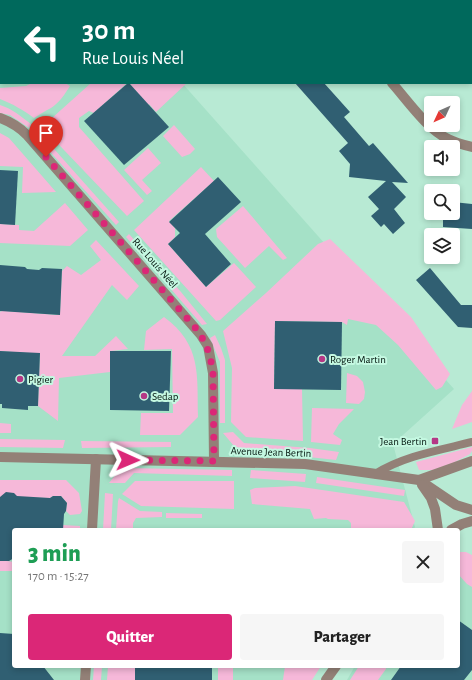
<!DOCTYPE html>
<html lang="fr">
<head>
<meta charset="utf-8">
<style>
  :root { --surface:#fff; --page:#f6f6f6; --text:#222; --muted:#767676; --accent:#db2777 }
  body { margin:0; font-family:"Alegreya Sans",sans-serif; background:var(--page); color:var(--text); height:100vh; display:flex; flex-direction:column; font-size:15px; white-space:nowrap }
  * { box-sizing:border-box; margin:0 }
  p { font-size:13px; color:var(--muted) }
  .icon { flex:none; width:22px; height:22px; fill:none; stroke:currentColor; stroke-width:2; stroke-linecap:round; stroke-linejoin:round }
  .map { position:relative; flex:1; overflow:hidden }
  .side { position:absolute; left:12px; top:528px; width:448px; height:140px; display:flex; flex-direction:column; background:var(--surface); border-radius:4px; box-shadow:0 2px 6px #0003 }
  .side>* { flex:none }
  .hud { position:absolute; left:0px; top:0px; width:472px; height:84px; box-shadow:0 2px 6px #0003; background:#00695c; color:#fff; overflow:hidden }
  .needle { width:26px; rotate:226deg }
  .controls { position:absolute; left:424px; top:96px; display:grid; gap:8px }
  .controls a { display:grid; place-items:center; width:36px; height:36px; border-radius:4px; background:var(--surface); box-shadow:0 2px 6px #0003; font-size:20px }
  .pin { position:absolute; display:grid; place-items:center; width:34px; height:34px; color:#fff; margin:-41px -17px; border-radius:50% 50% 50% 0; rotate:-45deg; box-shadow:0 0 4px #0007 }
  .pin .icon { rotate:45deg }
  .me { position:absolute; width:44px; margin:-22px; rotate:91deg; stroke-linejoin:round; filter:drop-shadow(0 0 3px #0008) }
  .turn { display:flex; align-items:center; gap:14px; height:84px; padding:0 16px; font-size:18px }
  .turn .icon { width:52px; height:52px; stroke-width:2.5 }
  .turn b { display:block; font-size:28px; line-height:34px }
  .round { display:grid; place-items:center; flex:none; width:42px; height:42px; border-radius:4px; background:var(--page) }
  .headline { display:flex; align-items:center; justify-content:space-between; height:68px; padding:0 16px }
  h1 { font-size:24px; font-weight:800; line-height:30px; color:#1e9e55 }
  .action { display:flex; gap:8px; margin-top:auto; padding:8px 16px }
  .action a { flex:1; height:46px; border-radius:4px; background:var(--accent); color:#fff; font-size:16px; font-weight:800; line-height:46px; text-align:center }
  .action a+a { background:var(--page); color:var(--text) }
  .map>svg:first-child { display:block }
  .built { fill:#a5e1c7 }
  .green { fill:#f6b8d9 }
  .building { fill:#305f72 }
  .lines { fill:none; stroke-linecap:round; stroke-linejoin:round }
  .lane { stroke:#938077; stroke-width:8 }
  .street { stroke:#938077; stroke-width:10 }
  .route { stroke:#db2777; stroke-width:7; stroke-dasharray:0 12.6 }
  .poi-dot { fill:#b53886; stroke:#c4f8e1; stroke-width:1.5 }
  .labels { text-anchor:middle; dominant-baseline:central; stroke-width:4; stroke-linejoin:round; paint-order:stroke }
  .street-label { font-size:11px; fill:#041710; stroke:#c4f8e1 }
  .poi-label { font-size:11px; fill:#041710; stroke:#c4f8e1; text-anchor:start }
</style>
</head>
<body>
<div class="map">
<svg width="472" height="680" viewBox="0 0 472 680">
  <rect width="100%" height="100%" fill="#b8ead4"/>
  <g class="built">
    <path d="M0 0H108L109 1H1V83H182L454 389 393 444 415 527 413 530H14V666H305L296 680H0Z"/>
    <path d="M458 553 472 562V680H347L355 666H458Z"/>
  </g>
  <g class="green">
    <path d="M32 83H65L70 86C65 94 59 103 51 108 45 111 40 114 34 118 23 110 13 104 0 99V88L26 86Z"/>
    <path d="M91 83H187L156 112 149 104 148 105 130 84H126L94 113 89 111 79 118V127L144 201 127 216 42 127Z"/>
    <path d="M0 105C13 109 20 116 31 124L29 128 10 115 0 113Z"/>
    <path d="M174 125 195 149 190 154 182 157 163 136Z"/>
    <path d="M39 132 119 222 116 225 35 135Z"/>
    <path d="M0 133 9 138 56 192 22 193 23 167 0 166Z"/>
    <path d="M148 148 161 163 142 180 152 191 147 195 124 170Z"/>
    <path d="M201 167 214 181 169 221 175 228V237L168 244 206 287 234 263 256 287 220 320 216 321 134 230Z"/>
    <path d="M65 203 88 230 70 246 0 243V224L19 225V230L34 231Z"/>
    <path d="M243 206 287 258 283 260 269 246 245 268 217 237 216 229Z"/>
    <path d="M129 234 181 292 207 324 202 325 126 237Z"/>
    <path d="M330 239 411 317 450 374 442 387 436 390 398 345 376 325 348 319 347 325 342 322 275 321 274 389H302L303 441 246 437 231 422 232 368 223 331 266 293 318 244Z"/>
    <path d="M96 240 139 286 127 300 112 285 62 356H95L116 336 128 349 111 351 110 372 59 378 58 421 38 406 40 354 0 351V312L4 310 6 311 57 315 60 313 62 271 67 266 81 275 101 260 90 246Z"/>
    <path d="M164 317C202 345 197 375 198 417L180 435H140L141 413H173L172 349 144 350 146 331Z"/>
    <path d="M215 335 221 348 225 360V423H220V362L210 338Z"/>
    <path d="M347 373 357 376 363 382 365 392 364 399 359 404 346 403Z"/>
    <path d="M472 391V422L452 429 462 405Z"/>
    <path d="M312 408 354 409 339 424 333 434 342 440 340 445 311 442Z"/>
    <path d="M0 423 11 424V433H0Z"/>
    <path d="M233 432 244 443 310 448 339 452 336 460 244 450 234 446 223 433Z"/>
    <path d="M0 439 65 440 63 448 0 447Z"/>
    <path d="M81 441 171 442V447L82 448Z"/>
    <path d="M472 447V451L470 454 453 463 433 470H419L416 462Z"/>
    <path d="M127 468 232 470V476L134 473 125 483H109L117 473Z"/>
    <path d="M251 470 306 474 305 482 250 478Z"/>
    <path d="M317 477 405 490 404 496 316 483Z"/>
    <path d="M0 480H66L79 493 82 511 80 514 70 515 66 511 67 503 61 496H53L50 498 0 497Z"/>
    <path d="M135 481H234V509L141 506 122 494Z"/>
    <path d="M295 486 404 502 415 521 411 530H351V523L348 520 328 519 326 518 314 519 310 509 252 504 250 490 255 488Z"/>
    <path d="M105 493 113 494 111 530H103Z"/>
    <path d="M119 498 140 511 162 512V517L136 518 133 523V530H116L118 501Z"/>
    <path d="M166 513 202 514V518H166Z"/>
    <path d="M63 525 80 526V530H63Z"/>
    <path d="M458 552H466L472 555V587L467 584 458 574Z"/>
    <path d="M0 560 14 562V571H0Z"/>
    <path d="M94 666H102L101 680H93Z"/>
    <path d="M108 666H135V680H107Z"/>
    <rect x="218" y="666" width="15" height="14"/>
    <path d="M285 666H321L312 680H283Z"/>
    <path d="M359 666H385L386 669 378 680H350Z"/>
  </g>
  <g class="building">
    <path d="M128 83H129L169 127 124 165 84 121Z"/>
    <path d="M295 83H324L350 112 344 117 369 146 373 143 408 183 392 182 406 197 394 209 405 223 393 234 384 224 381 227 371 216 379 209 368 197 386 181 349 177 350 164 339 151 348 143Z"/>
    <path d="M0 170 18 171 15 225 0 224Z"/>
    <path d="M218 177 241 202 205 234 231 264 206 287 168 244 180 233 169 222Z"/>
    <path d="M453 202 472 204V229L443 227V213H453Z"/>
    <path d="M0 265 25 267 27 269 39 270 42 268 62 269 60 315 0 311Z"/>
    <path d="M430 268 461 305H472V328L458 327 416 280Z"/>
    <path d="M275 321 342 322 341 390 274 389Z"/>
    <path d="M0 351 40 353 38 406H28V410L2 408V404H0Z"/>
    <path d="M110 351H171L169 411 110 410Z"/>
    <path d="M6 492 14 493 17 496 50 498 53 496H61L67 503 66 511 64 514 63 530H14V558L9 561H0V497Z"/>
    <path d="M458 620 472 630V670L464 680H391L401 666H458Z"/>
    <path d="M0 633 14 634V666H43L54 680H0Z"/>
    <rect x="135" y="666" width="77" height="14"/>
  </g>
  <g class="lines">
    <path class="lane" d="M375 474C403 456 440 450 472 442"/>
    <g class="street">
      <path d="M321 0 322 1"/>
      <path d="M392 83C408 101 427 129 448 139 456 143 464 145 472 147"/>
      <path d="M0 118C11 122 19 127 27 135L201 335 208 346 213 373 214 461"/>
      <path d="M0 457 305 464 419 480 456 505 472 510"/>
      <path d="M419 480 472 461"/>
      <path d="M422 485 431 498 435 509 438 530"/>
      <path d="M92 530 96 459"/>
      <path d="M451 530 462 524 472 521"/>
      <path d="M85 680 86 666"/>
      <path d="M326 680 336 666"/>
    </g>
  </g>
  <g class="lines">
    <path class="route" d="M46 157 193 325C206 341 210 352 213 373L214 461 128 460"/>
  </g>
  <g class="poi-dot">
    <circle cx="322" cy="359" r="4"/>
    <circle cx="20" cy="379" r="4"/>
    <circle cx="144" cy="396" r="4"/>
    <rect x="431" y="437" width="8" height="8" rx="2"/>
  </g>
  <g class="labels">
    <g class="street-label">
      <text transform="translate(155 263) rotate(49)">Rue Louis Néel</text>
      <text transform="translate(271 452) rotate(2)">Avenue Jean Bertin</text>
    </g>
    <g class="poi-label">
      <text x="330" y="359">Roger Martin</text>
      <text x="28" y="379">Pigier</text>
      <text x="152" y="396">Sedap</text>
      <text x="427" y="441" text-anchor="end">Jean Bertin</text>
    </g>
  </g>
</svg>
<div class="controls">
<a><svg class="needle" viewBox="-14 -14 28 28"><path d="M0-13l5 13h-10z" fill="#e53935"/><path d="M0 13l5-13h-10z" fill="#767676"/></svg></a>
<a><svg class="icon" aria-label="sound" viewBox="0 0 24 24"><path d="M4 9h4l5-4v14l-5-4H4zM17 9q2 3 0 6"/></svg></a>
<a><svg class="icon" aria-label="search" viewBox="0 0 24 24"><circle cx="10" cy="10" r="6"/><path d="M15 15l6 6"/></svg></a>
<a><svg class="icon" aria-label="layers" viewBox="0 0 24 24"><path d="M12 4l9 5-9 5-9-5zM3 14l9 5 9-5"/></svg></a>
</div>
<div class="pin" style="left:46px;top:157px;background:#d93025"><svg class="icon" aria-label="arrive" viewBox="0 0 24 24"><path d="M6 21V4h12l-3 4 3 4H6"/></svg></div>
<svg class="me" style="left:128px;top:460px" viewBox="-20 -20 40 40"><path d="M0-17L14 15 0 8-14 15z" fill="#db2777" stroke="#fff" stroke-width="4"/></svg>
<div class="hud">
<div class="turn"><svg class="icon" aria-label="left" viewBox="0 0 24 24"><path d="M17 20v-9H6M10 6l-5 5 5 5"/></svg><div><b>30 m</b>Rue Louis Néel</div></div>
</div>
<section class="side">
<div class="headline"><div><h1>3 min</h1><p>170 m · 15:27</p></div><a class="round"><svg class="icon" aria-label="close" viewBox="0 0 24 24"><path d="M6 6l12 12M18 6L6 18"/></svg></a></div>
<div class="action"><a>Quitter</a><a>Partager</a></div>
</section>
</div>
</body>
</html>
